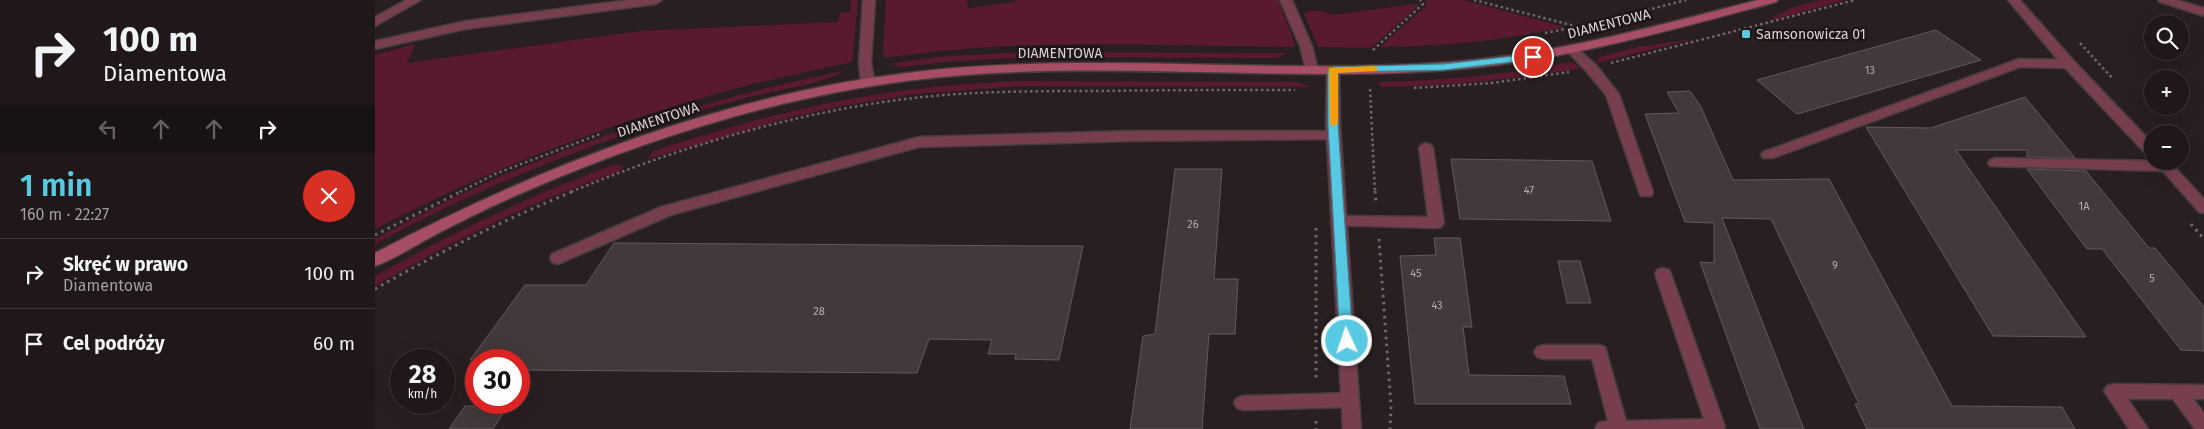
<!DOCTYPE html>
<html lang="pl">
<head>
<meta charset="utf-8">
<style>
  :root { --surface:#1f1719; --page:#272022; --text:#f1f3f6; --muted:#a19fa2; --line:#3c3638; --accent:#58c9e3 }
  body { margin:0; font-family:"Fira Sans",sans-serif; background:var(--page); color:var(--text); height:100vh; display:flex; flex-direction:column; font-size:19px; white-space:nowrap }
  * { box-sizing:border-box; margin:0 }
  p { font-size:16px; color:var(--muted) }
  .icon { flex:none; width:28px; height:28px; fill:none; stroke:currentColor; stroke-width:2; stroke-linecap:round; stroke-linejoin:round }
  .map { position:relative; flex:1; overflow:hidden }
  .details { display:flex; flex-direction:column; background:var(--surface); width:375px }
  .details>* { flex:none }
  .guide { background:#1f1719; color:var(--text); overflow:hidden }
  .controls { position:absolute; left:1769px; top:15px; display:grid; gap:10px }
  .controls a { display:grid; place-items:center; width:45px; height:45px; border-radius:50%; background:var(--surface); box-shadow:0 5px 20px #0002,0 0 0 1px var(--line); font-size:25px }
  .speed { position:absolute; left:15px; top:349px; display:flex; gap:10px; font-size:25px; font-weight:700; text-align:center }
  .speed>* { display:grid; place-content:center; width:65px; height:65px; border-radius:50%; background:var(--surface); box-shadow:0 5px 20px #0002,0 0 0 1px var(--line); line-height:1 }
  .speed small { font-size:12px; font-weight:400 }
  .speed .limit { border:8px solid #d22; background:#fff; color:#111 }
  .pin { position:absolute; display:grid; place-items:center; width:42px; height:42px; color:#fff; margin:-21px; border:2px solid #fff; border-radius:50%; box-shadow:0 1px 5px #0007 }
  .me { position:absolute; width:55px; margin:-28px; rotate:357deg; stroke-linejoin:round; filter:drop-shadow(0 0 4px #0008) }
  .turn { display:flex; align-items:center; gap:18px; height:105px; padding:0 20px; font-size:22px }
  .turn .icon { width:65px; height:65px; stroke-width:2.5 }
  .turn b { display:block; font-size:35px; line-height:42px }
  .lanes { display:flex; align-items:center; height:48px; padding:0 20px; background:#0003; justify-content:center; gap:25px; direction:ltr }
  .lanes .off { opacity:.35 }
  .round { display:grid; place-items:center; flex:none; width:52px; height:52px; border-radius:26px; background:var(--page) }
  .summary { display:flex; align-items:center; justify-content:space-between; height:85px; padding:0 20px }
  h1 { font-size:30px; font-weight:600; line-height:38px; color:var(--accent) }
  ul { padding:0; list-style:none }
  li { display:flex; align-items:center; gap:15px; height:70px; padding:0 20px; border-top:1px solid var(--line) }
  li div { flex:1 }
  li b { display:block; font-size:19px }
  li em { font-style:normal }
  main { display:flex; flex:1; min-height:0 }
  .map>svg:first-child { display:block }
  .green { fill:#5a1a2d }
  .building { fill:#43383a; stroke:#65585a }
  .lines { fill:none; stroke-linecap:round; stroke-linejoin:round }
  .lane-casing { stroke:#453c3e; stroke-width:3 }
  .street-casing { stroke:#453c3e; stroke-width:3 }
  .secondary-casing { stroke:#453c3e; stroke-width:3 }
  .path-far1 { stroke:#71686a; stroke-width:2.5; stroke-dasharray:2.5 3; stroke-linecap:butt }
  .path { stroke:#71686a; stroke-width:3; stroke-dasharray:2.5 4.5; stroke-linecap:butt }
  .lane { fill:#773f4d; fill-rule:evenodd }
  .street { fill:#773f4d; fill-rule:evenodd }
  .secondary { fill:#a74d64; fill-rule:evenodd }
  .route { fill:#58c9e3; stroke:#398394 }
  .slow { fill:#f59e0b }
  .poi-dot { fill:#58c9e3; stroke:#1f1517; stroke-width:2 }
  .labels { text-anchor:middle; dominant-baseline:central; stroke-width:5; stroke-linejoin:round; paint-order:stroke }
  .number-label { font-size:11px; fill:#b4acae }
  .street-label { font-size:14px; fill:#dad3d4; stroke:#1f1517 }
  .poi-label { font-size:14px; fill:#dad3d4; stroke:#1f1517; text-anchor:start }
</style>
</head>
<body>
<main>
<section class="details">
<div class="guide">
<div class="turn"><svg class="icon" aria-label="right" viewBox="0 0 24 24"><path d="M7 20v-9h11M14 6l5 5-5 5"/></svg><div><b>100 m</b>Diamentowa</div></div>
<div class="lanes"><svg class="icon off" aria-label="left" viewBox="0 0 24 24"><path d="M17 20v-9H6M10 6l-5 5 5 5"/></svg><svg class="icon off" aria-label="ahead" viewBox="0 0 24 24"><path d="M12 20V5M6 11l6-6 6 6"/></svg><svg class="icon off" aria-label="ahead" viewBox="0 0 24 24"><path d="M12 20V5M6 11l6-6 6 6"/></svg><svg class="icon" aria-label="right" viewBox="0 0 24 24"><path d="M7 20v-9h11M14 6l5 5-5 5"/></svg></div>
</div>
<div class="summary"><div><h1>1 min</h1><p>160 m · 22:27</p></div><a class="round" style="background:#d93025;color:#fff"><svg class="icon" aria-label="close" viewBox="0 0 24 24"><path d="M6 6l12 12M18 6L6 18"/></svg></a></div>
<ul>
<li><svg class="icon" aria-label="right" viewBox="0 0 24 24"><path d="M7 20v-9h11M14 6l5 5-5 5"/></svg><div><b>Skręć w prawo</b><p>Diamentowa</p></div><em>100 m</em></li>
<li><svg class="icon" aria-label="arrive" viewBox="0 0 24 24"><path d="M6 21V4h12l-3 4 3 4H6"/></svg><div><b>Cel podróży</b></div><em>60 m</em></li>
</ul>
</section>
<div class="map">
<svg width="1829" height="429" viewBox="0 0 1829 429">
  <rect width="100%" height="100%" fill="#291f21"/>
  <g class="green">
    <path d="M476 0H483L477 62C426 73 374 84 323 99 211 132 103 175 0 229V55L40 44 32 63 265 31 463 22 465 13 475 12Z"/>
    <path d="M511 0H592L593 8 640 2 641 0H903L920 44 918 47C782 46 644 37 510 58L508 52Z"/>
    <path d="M1050 0H1089L1189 27C1129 41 1067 46 1005 47L1052 5Z"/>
    <path d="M1446 0H1470L1399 20 1397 18 1419 7Z"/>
    <path d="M1041 4 1044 5 996 48 943 47 930 16V13C939 9 947 10 956 15Z"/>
    <path d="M1319 39 1222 63V62L1225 57 1262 47Z"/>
    <path d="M653 52 912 53 904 57 894 58 650 57 570 62 527 67 515 64 561 57Z"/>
    <path d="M1190 63H1197L1207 68C1140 79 1073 86 1005 87L1004 82C1066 81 1129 75 1190 63Z"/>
    <path d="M468 71C455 83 391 92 370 98 242 132 116 181 0 244V239C36 220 71 201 108 184 223 133 344 96 468 71Z"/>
    <path d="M645 81 922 82 936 87 646 86 540 94 473 105 420 116 273 159 278 151 290 147C332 134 375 121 418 111 493 93 569 84 645 81Z"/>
    <path d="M241 164 249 167 243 172C157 201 78 241 0 286V276C77 233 157 194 241 164Z"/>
  </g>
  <g class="building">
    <path d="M1561 30 1606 60 1422 114 1382 80Z"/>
    <path d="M1315 91 1326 107 1358 180 1454 179 1577 406 1687 407 1700 429H1492L1480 404H1484L1396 219 1347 218 1429 429H1385L1325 262 1339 263V223L1310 222 1270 114 1304 113 1292 92Z"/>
    <path d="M1650 97 1700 158 1652 157V150H1581L1711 337 1618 336 1491 127 1556 128Z"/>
    <path d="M1076 159 1217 161 1236 221 1085 219Z"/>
    <path d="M800 169H847L839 279H863L860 334H834L827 429H755L768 336 780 334Z"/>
    <path d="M1652 169 1711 171 1774 248H1780L1829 307V351L1806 350 1727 249H1712Z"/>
    <path d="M1059 238H1085L1097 327H1088L1094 375 1189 376 1196 404H1040L1025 256 1061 255Z"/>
    <path d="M239 243 668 246H708L684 360 640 359 641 354H613L617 340 554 339 542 373 144 370V360H95L150 285H211Z"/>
    <path d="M1183 261H1205L1216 303H1192Z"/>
    <path d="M90 406 132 407 118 429H74Z"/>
  </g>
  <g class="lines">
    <defs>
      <g id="lane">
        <path d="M31 0H46L0 26V17Z"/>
        <path d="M488 0H500L496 63 500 83 493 87 486 83 484 63Z"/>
        <path d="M1783 0H1802L1829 8V16L1785 2Z"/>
        <path d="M1197 46 1201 47 1221 65 1244 94 1278 192 1276 196H1266L1264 192 1231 95 1211 71 1191 50Z"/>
        <path d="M1644 59 1694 60 1700 64 1694 68 1645 67 1398 158H1388L1386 155 1388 152Z"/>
        <path d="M755 131H959L964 132 966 135 964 138 959 139 755 141 544 147 296 215 183 264 177 262 175 258 177 254 286 207 544 137Z"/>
        <path d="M1051 143 1056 145 1058 148 1069 223 1066 227 1061 228 959 225 956 221 959 217 964 216 1053 217 1044 148 1046 145Z"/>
        <path d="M1620 158 1790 161 1795 163 1797 166 1795 169 1790 171 1615 166 1613 163 1615 160Z"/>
        <path d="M1288 268 1294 270 1296 274 1350 427 1349 429H1220L1223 423 1233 421 1217 359H1168L1162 357 1159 352 1162 347 1168 345H1224L1230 347 1251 421 1329 419 1280 274 1282 270Z"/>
        <path d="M1738 384 1829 385V399H1818L1829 413V429H1820L1798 399H1753L1773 429H1754L1729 391 1732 386Z"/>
        <path d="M975 393 981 395 984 400 981 405 975 407 868 410 862 408 859 403 862 398 868 396Z"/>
      </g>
      <g id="street">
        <path d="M254 0H287L281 4 91 29 0 49V41L91 21Z"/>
        <path d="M905 0H917L937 46 943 70 942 73H932L931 70 925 46Z"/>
        <path d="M1633 0H1645L1699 61 1778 144V158L1773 156 1689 67Z"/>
        <path d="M958 66 964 70 965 125 986 429H968L951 125 952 70Z"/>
        <path d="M1779 161H1794L1829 199V213L1824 212Z"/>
      </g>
      <path id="secondary" d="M1383 0H1403L1401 2C1289 32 1177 64 1060 71 884 82 707 58 531 81 400 98 271 139 149 192 119 205 88 220 58 236 39 246 20 259 0 266V253C166 166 345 96 532 73 708 51 885 74 1061 63 1171 57 1277 27 1383 0Z"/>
    </defs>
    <use href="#lane" class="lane-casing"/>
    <use href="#street" class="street-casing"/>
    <use href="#secondary" class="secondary-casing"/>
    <g class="path-far1">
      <path d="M1099 0 1200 26"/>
      <path d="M1170 33 1226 22 1311 0"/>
      <path d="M1705 43 1738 79"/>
      <path d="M998 50 1048 4 1045 0"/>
      <path d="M1236 63 1480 0"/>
      <path d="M1039 88 1117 83 1194 72"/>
      <path d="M995 89 1000 192"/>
      <path d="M85 192 120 174 225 134"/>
      <path d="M196 192C304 147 421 112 538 98 599 91 661 91 723 91 789 90 854 90 920 90"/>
    </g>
    <g class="path">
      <path d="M1000 191 1001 203"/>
      <path d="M1816 224 1829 239"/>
      <path d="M941 228V382"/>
      <path d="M0 235 87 191"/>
      <path d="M1004 239 1016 406 1015 429"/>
      <path d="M0 289C65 252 130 219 199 191"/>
      <path d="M941 421V429"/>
    </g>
    <use href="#lane" class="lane"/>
    <use href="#street" class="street"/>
    <use href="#secondary" class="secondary"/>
  </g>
  <path class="route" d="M1158 54 1162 57 1161 59 1069 70 963 72V125L978 341 976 344H967L965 341 953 125V70L958 67 1069 64Z"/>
  <path class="slow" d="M999 66 1002 67V71L963 73V123L958 126 955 125 954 68Z"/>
  <rect class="poi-dot" x="1366" y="29" width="10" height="10" rx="2.5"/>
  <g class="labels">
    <g class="number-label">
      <text x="1495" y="70">13</text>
      <text x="1154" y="190">47</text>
      <text x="1709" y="206">1A</text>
      <text x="818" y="224">26</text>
      <text x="1460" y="265">9</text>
      <text x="1041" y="273">45</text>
      <text x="1777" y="278">5</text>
      <text x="1062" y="305">43</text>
      <text x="444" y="311">28</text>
    </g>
    <g class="street-label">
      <text transform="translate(1234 24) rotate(-14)">DIAMENTOWA</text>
      <text x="685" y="53">DIAMENTOWA</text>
      <text transform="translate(283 120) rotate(-18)">DIAMENTOWA</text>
    </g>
    <g class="poi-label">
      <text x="1381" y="34">Samsonowicza 01</text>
    </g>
  </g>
</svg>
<div class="controls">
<a><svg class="icon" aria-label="search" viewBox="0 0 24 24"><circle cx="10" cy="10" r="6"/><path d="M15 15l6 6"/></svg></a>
<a>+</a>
<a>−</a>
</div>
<div class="speed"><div>28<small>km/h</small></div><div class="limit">30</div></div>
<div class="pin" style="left:1158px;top:57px;background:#d93025"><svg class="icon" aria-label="arrive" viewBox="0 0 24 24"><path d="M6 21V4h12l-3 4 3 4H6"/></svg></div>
<svg class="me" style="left:972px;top:341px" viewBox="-20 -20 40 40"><circle r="17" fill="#58c9e3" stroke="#fff" stroke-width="3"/><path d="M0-11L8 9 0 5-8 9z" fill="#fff"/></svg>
</div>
</main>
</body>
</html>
